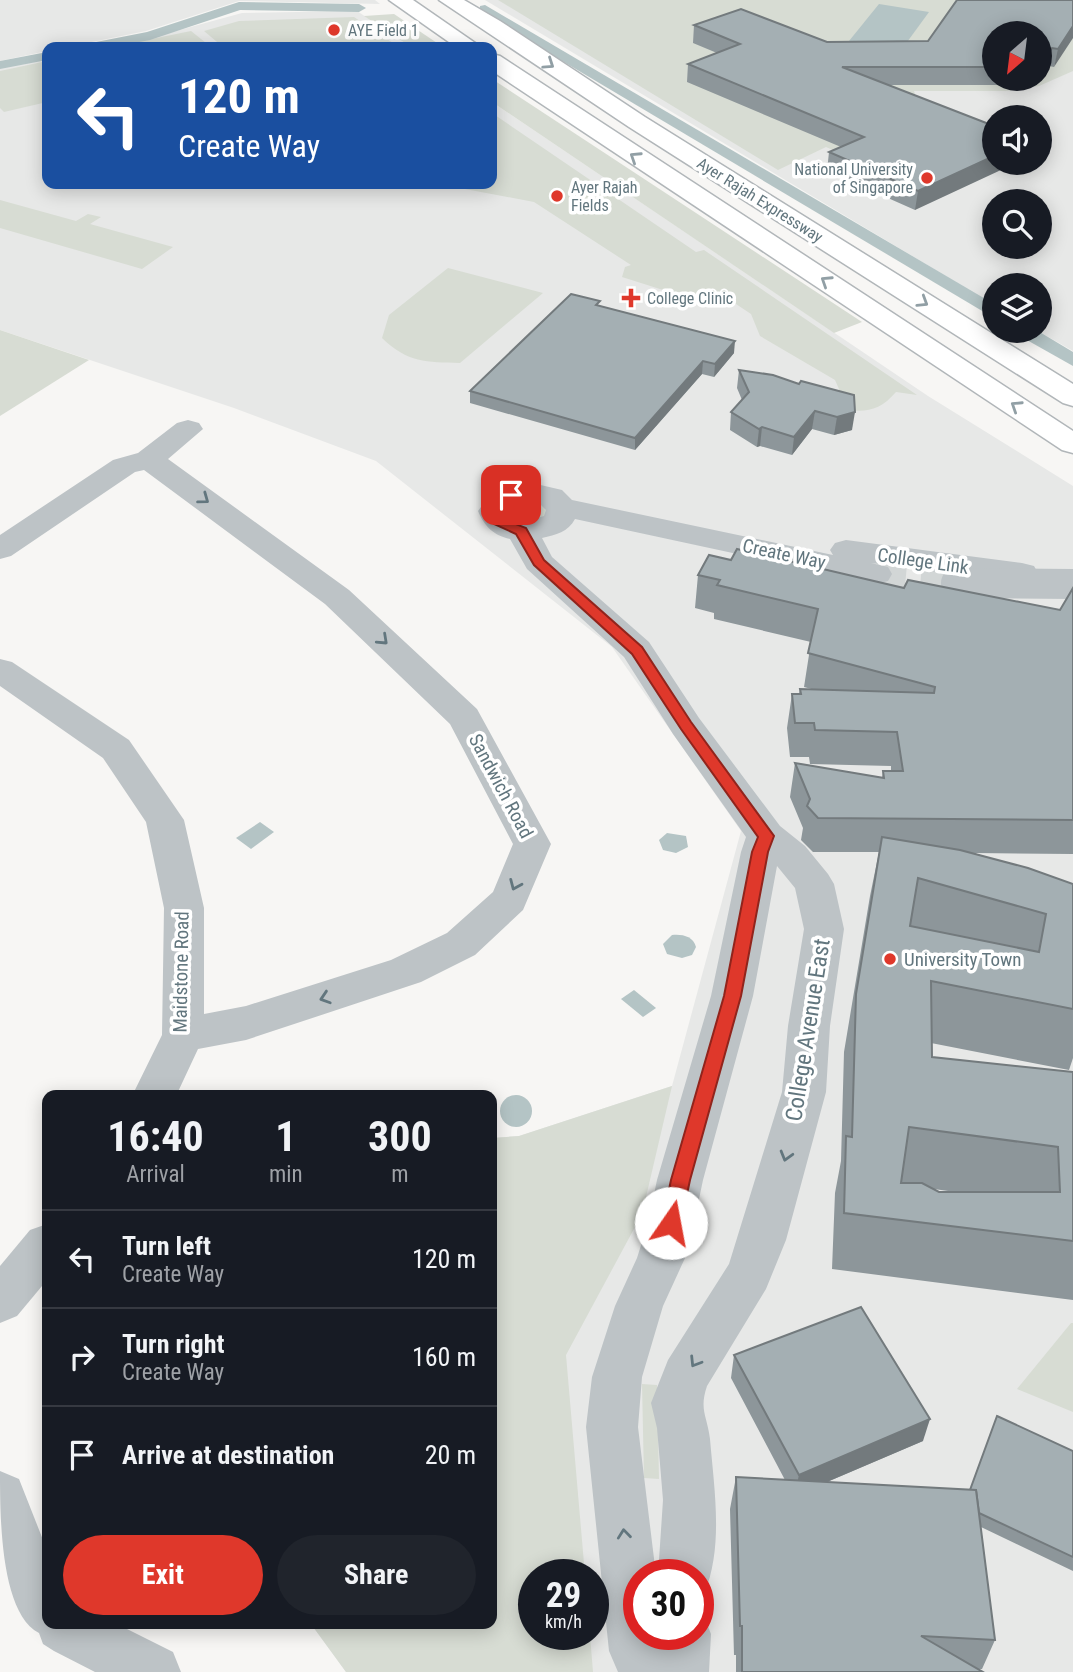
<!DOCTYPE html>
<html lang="en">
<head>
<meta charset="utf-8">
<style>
  :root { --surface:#171b24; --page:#20242c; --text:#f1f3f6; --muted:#9ea1a6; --line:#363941; --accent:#df382b }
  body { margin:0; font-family:"Roboto Condensed",sans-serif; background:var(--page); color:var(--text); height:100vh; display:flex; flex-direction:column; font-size:26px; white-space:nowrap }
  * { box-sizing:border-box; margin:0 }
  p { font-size:23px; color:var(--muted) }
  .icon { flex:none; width:38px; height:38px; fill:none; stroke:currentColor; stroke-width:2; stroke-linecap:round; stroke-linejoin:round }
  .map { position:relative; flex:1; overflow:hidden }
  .drawer { position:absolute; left:42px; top:1090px; width:455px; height:539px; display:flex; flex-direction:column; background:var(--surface); border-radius:14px; box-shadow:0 4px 18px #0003 }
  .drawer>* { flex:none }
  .hud { position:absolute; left:42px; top:42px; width:455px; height:147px; border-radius:14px; box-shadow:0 4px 18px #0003; background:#1a4fa0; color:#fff; overflow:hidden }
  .needle { width:46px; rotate:208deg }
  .fabs { position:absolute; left:982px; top:21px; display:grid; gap:14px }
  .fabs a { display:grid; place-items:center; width:70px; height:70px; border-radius:50%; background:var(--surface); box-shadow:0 4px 18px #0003; font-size:35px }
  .speed { position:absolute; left:518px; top:1559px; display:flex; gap:14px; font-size:35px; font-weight:700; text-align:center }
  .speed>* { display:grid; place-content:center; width:91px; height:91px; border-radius:50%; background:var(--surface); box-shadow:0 4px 18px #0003; line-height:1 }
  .speed small { font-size:18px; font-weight:400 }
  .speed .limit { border:10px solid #d22; background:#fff; color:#111 }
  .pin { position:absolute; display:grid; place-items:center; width:60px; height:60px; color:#fff; margin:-30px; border-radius:14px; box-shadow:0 4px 10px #0006 }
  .me { position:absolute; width:77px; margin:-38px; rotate:12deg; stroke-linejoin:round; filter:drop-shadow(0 0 5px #0008) }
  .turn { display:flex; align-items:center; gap:24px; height:147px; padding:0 21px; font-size:32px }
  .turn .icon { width:91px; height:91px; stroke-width:2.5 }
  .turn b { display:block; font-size:49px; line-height:60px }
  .eta { display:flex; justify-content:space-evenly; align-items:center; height:119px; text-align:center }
  .eta b { font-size:42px; font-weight:700; line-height:49px }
  .action { display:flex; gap:14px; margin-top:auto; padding:14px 21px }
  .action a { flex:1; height:80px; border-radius:42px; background:var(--accent); color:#fff; font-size:28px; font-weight:700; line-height:80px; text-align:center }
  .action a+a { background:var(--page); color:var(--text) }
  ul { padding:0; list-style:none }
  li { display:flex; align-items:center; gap:21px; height:98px; padding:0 21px; border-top:2px solid var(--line) }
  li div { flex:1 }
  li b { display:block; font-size:26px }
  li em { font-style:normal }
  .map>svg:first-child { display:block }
  .built { fill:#e7e8e7; fill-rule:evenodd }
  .green { fill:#d7dcd3; fill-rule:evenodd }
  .water { fill:#b4c4c5 }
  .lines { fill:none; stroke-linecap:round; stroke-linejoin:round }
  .canal { fill:#b4c4c5; fill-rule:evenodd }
  .minor-tunnel { stroke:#d2d6d6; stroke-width:30; stroke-dasharray:30 15; stroke-linecap:butt }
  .highway-casing { stroke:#b1b6b9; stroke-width:3 }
  .minor { fill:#bdc3c6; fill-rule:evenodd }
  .highway { fill:#fff; fill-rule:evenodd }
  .minor-bridge { stroke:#bdc3c6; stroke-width:30 }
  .wall { fill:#8d969a; fill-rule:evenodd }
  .shaded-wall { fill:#737a7d }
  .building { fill:#a4afb3; stroke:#737a7d; stroke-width:2; fill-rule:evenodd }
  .oneway { stroke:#919fa5 }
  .oneway2 { stroke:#62767e }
  .route { fill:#df382b; stroke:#91241c; stroke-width:2 }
  .poi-dot { fill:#df382b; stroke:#fff; stroke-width:2.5 }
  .labels { text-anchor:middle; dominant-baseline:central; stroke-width:7; stroke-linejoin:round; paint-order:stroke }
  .far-poi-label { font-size:16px; fill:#62767e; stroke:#fff; text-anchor:start }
  .far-street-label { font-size:16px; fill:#62767e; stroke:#fff }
  .street-label { font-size:19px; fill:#62767e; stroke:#fff }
  .poi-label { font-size:19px; fill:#62767e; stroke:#fff; text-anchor:start }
  .near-street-label { font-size:23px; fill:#62767e; stroke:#fff }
</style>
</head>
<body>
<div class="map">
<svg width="1073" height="1672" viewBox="0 0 1073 1672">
  <rect width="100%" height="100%" fill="#f7f6f4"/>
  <g class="built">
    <path d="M0 0H375L380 4 239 1 146 31 67 47H47V51L0 61Z"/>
    <path d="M485 0H1073V351L1038 331 1040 285H994V305ZM994 33H1040V79H994ZM994 117H1040V163H994ZM994 201H1040V247H994Z"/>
    <path d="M357 11 411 47H104L154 37 242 13Z"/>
    <path d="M47 59V184H492V102L928 396 1073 486V1672H346L311 1624H492V1138L519 1136 672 1086 741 831 612 647 376 461 234 408 0 330V68ZM534 1575H593V1634H534ZM639 1575H698V1634H639Z"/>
  </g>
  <g class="green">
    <path d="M498 0H973L1073 4V71L1039 86 1006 91H914L923 117 837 152 826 147 778 170ZM994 33H1040V79H994Z"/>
    <path d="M394 14 443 47H411L364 16Z"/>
    <path d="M354 17 399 47H223L204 31 239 21Z"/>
    <path d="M191 31 211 47H112Z"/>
    <path d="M47 61V102L4 112 0 108V71Z"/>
    <path d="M492 79 862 322 834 333 492 102Z"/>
    <path d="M492 113 696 252 704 250 917 395 896 392C878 413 862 413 837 408L839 389 835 380 760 336 751 314 736 304 663 290 622 277 625 267 631 265 534 202 465 189 459 184H492Z"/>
    <path d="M0 200 76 221 88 214 101 217 90 224 173 247 142 269 0 228Z"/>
    <path d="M448 268 543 293 460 363C426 362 408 363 382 338L389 315Z"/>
    <path d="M0 330 89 360 0 416Z"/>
    <path d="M519 499 547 503 549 519 514 523 505 506Z"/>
    <path d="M672 1086 642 1214 566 1355 585 1575H534V1634L590 1635 593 1672H346L311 1624H492V1138L519 1136Z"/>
    <path d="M1071 1323H1073V1412L1017 1389Z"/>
    <path d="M642 1384 657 1385 659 1479 644 1478Z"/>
  </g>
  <g class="water">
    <path d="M879 4 929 12 902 49 849 41Z"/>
    <path d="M260 822 274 832 251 849 236 838Z"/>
    <path d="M667 833 686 836 688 847 676 853 663 850 659 840Z"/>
    <path d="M672 935C682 934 693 936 696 947L692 955 682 958 667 954 663 944Z"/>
    <path d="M634 990 656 1008 643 1017 621 999Z"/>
    <circle cx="516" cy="1111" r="16"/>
  </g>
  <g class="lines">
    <g class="canal">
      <path d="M239 2 359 4 366 8 359 12 240 10 150 40 113 47H84L91 43 147 32Z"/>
      <path d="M485 5 994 304V318L480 12V6Z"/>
      <path d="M47 52V60L0 69V61Z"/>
      <path d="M1016 331H1038L1073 352V366L1018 335Z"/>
    </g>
    <path class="minor-tunnel" d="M876 574 995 585"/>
    <defs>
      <g id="highway">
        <path d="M389 0H413L481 47H456Z"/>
        <path d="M439 0H464L500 21 645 117 1073 384V406L1063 403 629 127Z"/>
        <path d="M492 54 500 56 1073 431V453L1062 450 492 71Z"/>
      </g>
    </defs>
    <use href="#highway" class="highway-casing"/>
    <g class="minor">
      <path d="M188 420 199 423 203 429 168 459 349 590 477 709 551 844 523 910 475 955 421 982 246 1040 198 1049 176 1096H132L162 1035 164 908 146 822 103 758 0 686V659L12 662 129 740 184 820 204 908V1014L246 1006 391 960 447 933 493 892 513 844 450 724 325 604 144 470 135 472 11 556 0 559V535L113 460 138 453 177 423Z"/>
      <path d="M532 483 562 490 572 500 833 555 830 550 835 543 846 540 1022 563 1034 566 1038 573 1034 580 1022 583 871 563 888 567 892 574 888 581 876 584 575 519C568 532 556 535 542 538L552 557 649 642 699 718 780 826 805 846 828 874 834 884 844 929 830 1026 826 1092 786 1240 766 1289 707 1386C699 1410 707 1415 710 1439 714 1488 724 1547 704 1594L698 1597V1575H658L663 1500 657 1428 651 1403 668 1360 729 1264 782 1092 788 1026 804 929 795 888 777 866 753 996 703 1180 694 1223 685 1258 663 1306 642 1377 638 1427 656 1575H639V1634H698V1612L703 1614 711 1634 709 1672H618L609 1651 586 1427 592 1377 615 1306 637 1258 648 1223 657 1180 711 996 741 852 746 837 673 734 624 657 527 569 510 539C493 535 485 527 478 511L493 491ZM532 501 540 504 546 510 544 516 523 522 516 519 510 511 515 505Z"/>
      <path d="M47 1224V1280L17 1316 0 1323V1266L30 1230Z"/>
      <path d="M0 1471 19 1479 47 1550V1624H117L173 1652 181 1672H95L54 1651 43 1644 39 1633C0 1613 0 1515 0 1471Z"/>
    </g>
    <use href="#highway" class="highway"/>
    <path class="minor-bridge" d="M956 583 1073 584"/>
  </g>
  <g class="wall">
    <path d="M1073 0 1054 67 1049 66 1039 81 1014 85H889L994 126 915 210 827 171 829 152 841 147 687 82 688 64 717 53 693 43 694 25 827 42 928 41ZM994 33 1040 79H994Z"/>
    <path d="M600 306 734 353 714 377 702 374 635 450 470 403V391Z"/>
    <path d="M739 370 799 384 852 430 834 435 812 429 792 455 760 446 757 447 730 430 731 412 742 400 737 388Z"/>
    <path d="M731 560 904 588 1060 610 1073 588V854L974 853 1073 884V1058L1069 1070 931 1043 932 1057 1073 1072V1300L832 1269 835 1193 841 1161 844 1052 870 896 879 852H813L801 840 803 828 790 797 795 763 882 778 883 771H891V766L810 764 809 757H790L787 728 792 694H799L800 689 815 690 804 687 811 642 714 619V613L695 608 698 575ZM934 1189 955 1192H939Z"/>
    <path d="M734 1355 923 1441 827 1482 970 1490 1073 1451V1571L981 1527 995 1640 982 1669H978L983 1672H736V1655H734L730 1509 736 1477 785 1480 731 1378Z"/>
  </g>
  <g class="shaded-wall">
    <path d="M1073 26V38L1054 67 1058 49Z"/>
    <path d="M1052 48 1049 66 1039 81 1014 85 1015 79H1040V64Z"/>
    <path d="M994 156V163H1016L915 210 918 191Z"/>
    <path d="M735 341 734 353 714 377 715 364Z"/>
    <path d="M703 361 702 374 635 450V438Z"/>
    <path d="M815 411 812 429 792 455 794 437Z"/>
    <path d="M855 412 852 430 834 435 837 417Z"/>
    <path d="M762 427 760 446 757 447 759 429Z"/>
    <path d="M930 1419 923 1441 794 1496 799 1475Z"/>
  </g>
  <g class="building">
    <path d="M957 0H1073V26L1058 49 1052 48 1042 63 1040 64V33H994V67H842L994 126V156L918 191 829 152 864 137 688 64 740 44 694 25 741 9 827 42 928 41Z"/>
    <path d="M571 294 600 301 596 305 735 341 715 364 703 361 635 438 470 391Z"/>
    <path d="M739 370 773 375 799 384 801 381 854 395 855 412 837 417 815 411 794 437 762 427 759 429 731 412 749 392Z"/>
    <path d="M737 549 904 588 908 580 1060 610 1073 588V820L818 818 807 806 810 799 795 763 884 778 883 771H903L897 732 815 730 814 723H795L792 694H801L800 689 934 693 935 687 808 653 818 609 717 585 720 580 698 575 709 555 731 560Z"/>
    <path d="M882 837 960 850 1028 868 1073 884V1009L931 981 932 1057 1073 1072V1241L844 1213 846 1136 852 1137 856 994ZM918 878 1046 914 1039 952 910 926ZM909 1127 1058 1147 1060 1192H939L922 1183H901Z"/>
    <path d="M861 1307 930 1419 799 1475 734 1355Z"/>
    <path d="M997 1416 1073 1451V1557L979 1513 976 1490H970Z"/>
    <path d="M736 1477 976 1490 995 1640 921 1636 983 1672H742V1626H740Z"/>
  </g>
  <defs><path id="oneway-chevron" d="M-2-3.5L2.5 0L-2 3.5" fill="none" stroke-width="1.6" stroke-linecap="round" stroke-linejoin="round" transform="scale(1.75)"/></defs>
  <g class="oneway">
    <use href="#oneway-chevron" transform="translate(549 64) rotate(34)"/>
    <use href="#oneway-chevron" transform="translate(635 157) rotate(-147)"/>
    <use href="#oneway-chevron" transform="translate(826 281) rotate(-147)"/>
    <use href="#oneway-chevron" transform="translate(923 302) rotate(32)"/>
    <use href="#oneway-chevron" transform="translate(1016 406) rotate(-147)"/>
  </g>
  <g class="oneway2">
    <use href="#oneway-chevron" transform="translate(204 499) rotate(36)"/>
    <use href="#oneway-chevron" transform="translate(383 640) rotate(43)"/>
    <use href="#oneway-chevron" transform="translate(515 885) rotate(113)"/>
    <use href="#oneway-chevron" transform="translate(325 998) rotate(162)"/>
    <use href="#oneway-chevron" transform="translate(786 1156) rotate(106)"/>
    <use href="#oneway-chevron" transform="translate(695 1362) rotate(122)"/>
    <use href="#oneway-chevron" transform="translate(624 1534) rotate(-96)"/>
  </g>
  <path class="route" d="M511 491 518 495 502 507 503 519 526 528 544 560 642 647 691 722 774 836 768 852 741 996 690 1180 681 1223 678 1229 671 1231 664 1229 662 1223 671 1180 724 996 752 852 758 837 681 729 632 654 534 565 516 534 494 524 488 516 491 503Z"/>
  <g class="poi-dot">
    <circle cx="334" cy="30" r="7"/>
    <circle cx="927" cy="178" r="7"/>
    <circle cx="557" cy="196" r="7"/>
    <path d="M627.5 287.5h7v7h7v7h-7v7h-7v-7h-7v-7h7z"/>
    <circle cx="890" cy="959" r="7"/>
  </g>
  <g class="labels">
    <g class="far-poi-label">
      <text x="348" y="30">AYE Field 1</text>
      <text x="913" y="169" text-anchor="end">National University<tspan x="913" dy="18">of Singapore</tspan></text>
      <text x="571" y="187">Ayer Rajah<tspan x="571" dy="18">Fields</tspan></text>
      <text x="647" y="298">College Clinic</text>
    </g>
    <g class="far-street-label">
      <text transform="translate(760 200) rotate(32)">Ayer Rajah Expressway</text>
    </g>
    <g class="street-label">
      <text transform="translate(784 554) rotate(12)">Create Way</text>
      <text transform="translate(923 561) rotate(8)">College Link</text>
      <text transform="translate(501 786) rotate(62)">Sandwich Road</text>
      <text transform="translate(181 972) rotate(-89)">Maidstone Road</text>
    </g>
    <g class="poi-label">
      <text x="904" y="959">University Town</text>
    </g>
    <g class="near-street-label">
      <text transform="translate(808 1030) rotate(-81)">College Avenue East</text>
    </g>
  </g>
</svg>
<div class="fabs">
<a><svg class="needle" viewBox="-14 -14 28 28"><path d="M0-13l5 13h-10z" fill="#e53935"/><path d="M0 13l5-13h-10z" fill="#9ea1a6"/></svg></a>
<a><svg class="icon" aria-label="sound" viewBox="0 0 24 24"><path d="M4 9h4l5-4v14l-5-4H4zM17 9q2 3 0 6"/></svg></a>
<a><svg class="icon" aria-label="search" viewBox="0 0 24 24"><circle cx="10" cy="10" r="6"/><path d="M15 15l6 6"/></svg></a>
<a><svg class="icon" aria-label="layers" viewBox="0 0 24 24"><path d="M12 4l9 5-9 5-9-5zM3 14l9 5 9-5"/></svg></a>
</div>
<div class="speed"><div>29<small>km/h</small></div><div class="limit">30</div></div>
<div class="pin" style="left:511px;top:495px;background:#d93025"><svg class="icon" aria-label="arrive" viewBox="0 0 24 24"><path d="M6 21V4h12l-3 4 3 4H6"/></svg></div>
<svg class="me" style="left:671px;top:1223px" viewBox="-20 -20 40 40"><circle r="19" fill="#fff"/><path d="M0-13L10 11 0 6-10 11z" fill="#df382b"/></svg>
<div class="hud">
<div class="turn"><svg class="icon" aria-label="left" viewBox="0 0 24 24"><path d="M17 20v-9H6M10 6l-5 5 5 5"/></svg><div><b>120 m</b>Create Way</div></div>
</div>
<section class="drawer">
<div class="eta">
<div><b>16:40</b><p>Arrival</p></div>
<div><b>1</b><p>min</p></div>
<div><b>300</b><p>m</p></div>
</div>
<ul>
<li><svg class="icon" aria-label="left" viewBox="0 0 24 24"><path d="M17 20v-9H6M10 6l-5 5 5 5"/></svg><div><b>Turn left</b><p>Create Way</p></div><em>120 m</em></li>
<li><svg class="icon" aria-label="right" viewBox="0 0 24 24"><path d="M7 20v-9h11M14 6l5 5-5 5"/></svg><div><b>Turn right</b><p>Create Way</p></div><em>160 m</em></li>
<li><svg class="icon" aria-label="arrive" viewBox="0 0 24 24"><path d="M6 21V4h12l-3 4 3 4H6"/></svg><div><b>Arrive at destination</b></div><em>20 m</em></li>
</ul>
<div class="action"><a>Exit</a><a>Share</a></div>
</section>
</div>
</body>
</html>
